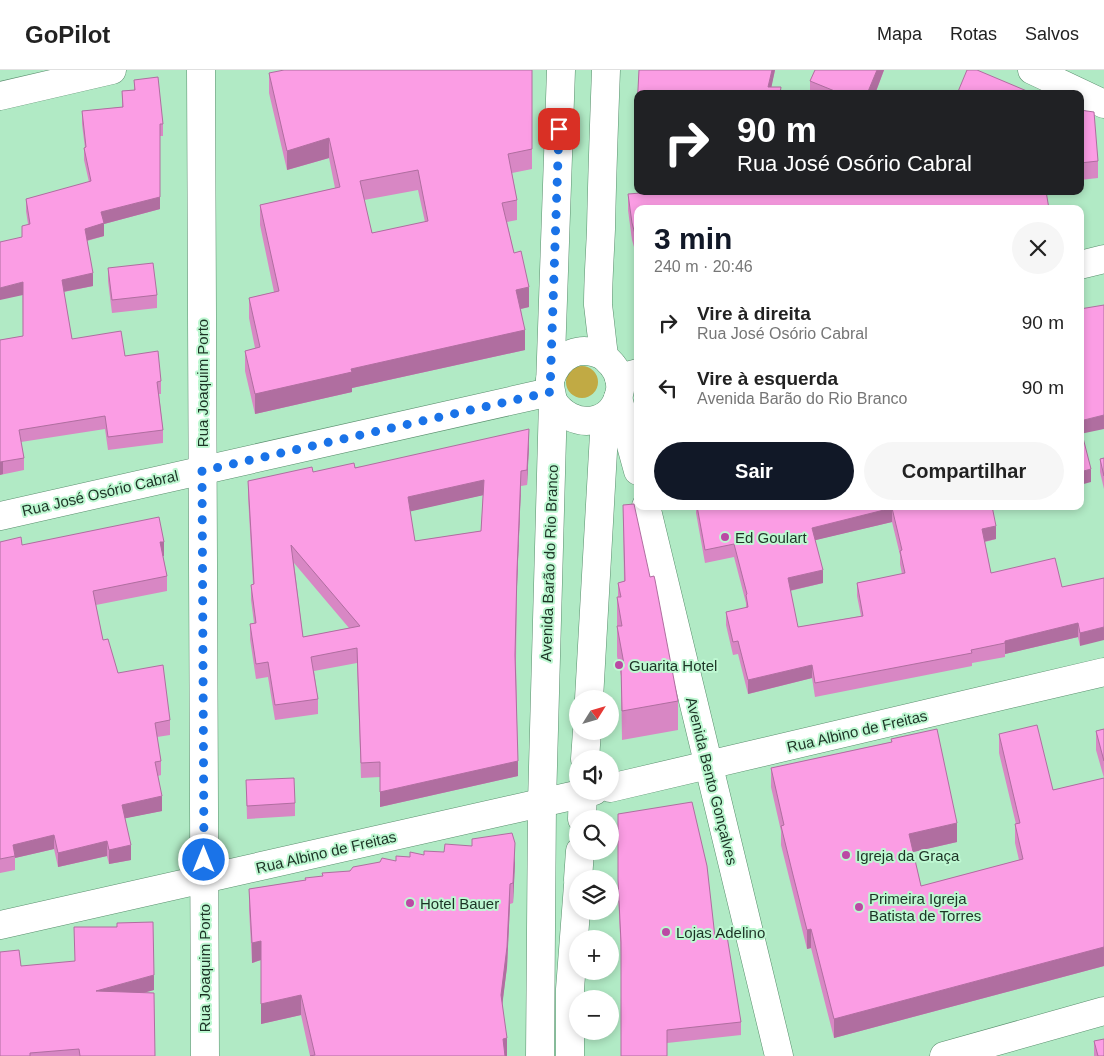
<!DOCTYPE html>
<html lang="pt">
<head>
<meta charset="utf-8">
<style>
  :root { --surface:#fff; --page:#f6f6f6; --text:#222; --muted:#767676; --line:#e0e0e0; --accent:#111827 }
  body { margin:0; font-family:Arial,sans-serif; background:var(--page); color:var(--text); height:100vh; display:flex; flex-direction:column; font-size:19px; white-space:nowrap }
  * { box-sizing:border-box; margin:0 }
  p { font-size:16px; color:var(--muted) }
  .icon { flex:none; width:28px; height:28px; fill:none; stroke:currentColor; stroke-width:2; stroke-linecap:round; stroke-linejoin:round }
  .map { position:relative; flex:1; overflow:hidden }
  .sheet { position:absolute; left:634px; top:135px; width:450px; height:305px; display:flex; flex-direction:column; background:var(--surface); border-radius:10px; box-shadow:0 2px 8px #0003 }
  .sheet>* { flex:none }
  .guide { position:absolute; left:634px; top:20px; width:450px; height:105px; border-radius:10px; box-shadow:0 2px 8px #0003; background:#202124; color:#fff; overflow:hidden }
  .needle { width:32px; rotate:53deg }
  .fabs { position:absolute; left:569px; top:620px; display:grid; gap:10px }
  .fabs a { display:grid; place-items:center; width:50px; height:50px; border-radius:50%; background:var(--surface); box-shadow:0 2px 8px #0003; font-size:25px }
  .pin { position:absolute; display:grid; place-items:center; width:42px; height:42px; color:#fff; margin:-21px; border-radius:10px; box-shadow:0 2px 8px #0006 }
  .me { position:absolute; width:55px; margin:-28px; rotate:0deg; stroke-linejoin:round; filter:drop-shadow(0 0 4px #0008) }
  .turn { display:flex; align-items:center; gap:18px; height:105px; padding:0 20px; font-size:22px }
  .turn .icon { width:65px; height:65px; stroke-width:2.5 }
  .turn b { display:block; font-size:35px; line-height:42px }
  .round { display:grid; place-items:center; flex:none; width:52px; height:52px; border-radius:26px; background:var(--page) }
  .headline { display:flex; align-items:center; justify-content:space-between; height:85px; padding:0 20px }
  h1 { font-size:30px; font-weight:700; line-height:38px; color:var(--accent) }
  .action { display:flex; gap:10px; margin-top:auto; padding:10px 20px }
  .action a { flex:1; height:58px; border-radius:30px; background:var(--accent); color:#fff; font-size:20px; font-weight:700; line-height:58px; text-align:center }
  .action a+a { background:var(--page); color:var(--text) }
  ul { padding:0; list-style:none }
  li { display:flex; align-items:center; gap:15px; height:65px; padding:0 20px }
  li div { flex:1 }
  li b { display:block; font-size:19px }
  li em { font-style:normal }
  header { display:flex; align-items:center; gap:30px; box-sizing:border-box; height:70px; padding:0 25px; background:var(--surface); border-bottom:1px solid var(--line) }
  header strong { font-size:24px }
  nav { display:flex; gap:28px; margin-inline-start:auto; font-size:18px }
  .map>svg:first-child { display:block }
  .green { fill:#c1aa44 }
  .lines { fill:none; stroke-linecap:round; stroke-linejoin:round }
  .street-casing { stroke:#598e6d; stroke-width:29 }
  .secondary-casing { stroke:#598e6d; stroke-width:29 }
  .street { stroke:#fff; stroke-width:28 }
  .secondary { stroke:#fff; stroke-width:28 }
  .wall { fill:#d887c4; fill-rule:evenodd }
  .shaded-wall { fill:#b06ea0 }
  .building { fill:#fb9de4; stroke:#b06ea0; fill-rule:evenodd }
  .route { stroke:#1a73e8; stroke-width:9; stroke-dasharray:0 16.2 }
  .poi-dot { fill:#bb49a4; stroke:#bef8d2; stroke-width:2 }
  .labels { text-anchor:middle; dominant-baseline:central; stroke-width:4; stroke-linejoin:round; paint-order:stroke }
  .street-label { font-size:15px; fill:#1d3426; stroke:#bef8d2 }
  .poi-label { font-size:15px; fill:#1d3426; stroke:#bef8d2; text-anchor:start }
</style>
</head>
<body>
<header>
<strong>GoPilot</strong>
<nav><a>Mapa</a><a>Rotas</a><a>Salvos</a></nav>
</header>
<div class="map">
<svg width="1104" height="986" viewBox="0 0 1104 986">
  <rect width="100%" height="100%" fill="#b1eac5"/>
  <circle class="green" cx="582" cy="312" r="16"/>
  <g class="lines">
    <defs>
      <g id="street">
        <path d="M201 0 205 986"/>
        <path d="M1032 0 1104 34"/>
        <path d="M0 26 112 0"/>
        <path d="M1080 195 1104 189"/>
        <path d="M619 308 638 303"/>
        <path d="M618 328 638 401"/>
        <path d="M646 436 779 986"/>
        <path d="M610 718 1104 602"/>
        <path d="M0 855 594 721"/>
        <path d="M944 986 1104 941"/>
      </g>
      <g id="secondary">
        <path d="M550 310C559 283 581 274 605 287"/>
        <path d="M553 331C571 360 614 358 620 320 621 312 618 302 613 296 611 293 607 290 605 287 603 283 599 241 598 235 598 210 600 184 601 159 602 106 604 53 606 0"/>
        <path d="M0 446 550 322"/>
        <path d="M589 629 605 346"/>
        <path d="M585 689 587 661"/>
        <path d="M582 749 583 721"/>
        <path d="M578 809 580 781"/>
        <path d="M540 986 542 733 553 331 550 316 561 0"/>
        <path d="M570 986V919L578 815"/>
      </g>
    </defs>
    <use href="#street" class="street-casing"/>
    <use href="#secondary" class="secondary-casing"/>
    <use href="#street" class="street"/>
    <use href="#secondary" class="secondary"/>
  </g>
  <g class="wall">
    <path d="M532 0V99L512 103 517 130V150L507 152 514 183 529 237 521 239 525 280 352 318V322L255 344 245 301V281L255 278 249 248V228L274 222 260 155V135L335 118 329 88 287 100 269 23V3ZM418 120 425 152 372 163 364 130Z"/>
    <path d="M639 0H775L771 17 781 24H638V54H637V38Z"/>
    <path d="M815 0H884L875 24H810V11Z"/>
    <path d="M134 10 163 54V66H160V139L104 154V166L87 171 93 216 64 222 72 269 125 286 161 311V324H159L163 360V373L108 380 105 359 21 372 24 388V400L0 405V270L23 266 22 167 28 154 26 141V129L89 112 84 90V78H85L82 54V41L122 37V21L134 20Z"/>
    <path d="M1080 40 1098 91V108L1080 110Z"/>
    <path d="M628 124 638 139V191L632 170 628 140Z"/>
    <path d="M108 198 157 225V238L112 243 108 211Z"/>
    <path d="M529 375 527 415 521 416 517 516 516 591 518 706 380 737V707L361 708 357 593 314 601 318 629V644L275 650 268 607 256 609 250 569V554L254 553 251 530V515L253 514 248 426V411ZM483 425 481 461 415 471 410 441ZM294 493 349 558 303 567Z"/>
    <path d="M1104 388V419L1100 402V389Z"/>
    <path d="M623 435 650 507 678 631V660L622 670 621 606 617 586V527H618V513L624 511Z"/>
    <path d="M696 436H992L996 469 985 472 991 503 1062 517 1104 508 1080 576 1078 567 1005 584V587L972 593V596L815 627 812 608 748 624 738 584 733 585 726 555V542L746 538V533L734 487 705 493 696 443ZM892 452 900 485V494L902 504 857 513V526L861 546 798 557 790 521 823 513 815 470Z"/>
    <path d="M0 472 22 475 164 486H163L167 506V521L96 535 103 570 118 603 170 650V665L157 667 161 691V705L158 706 162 741 125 748 131 790 109 794 107 786 58 797 54 779 15 788V800L0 803Z"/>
    <path d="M1104 659V896L834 968 811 878 807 879 781 775V761L771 717V698L891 672V669L957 772 913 782 921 816 1019 790 1015 773V754H1016L999 683V664L1053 720 1104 708 1096 680V661Z"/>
    <path d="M246 710 295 733V746L247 749Z"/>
    <path d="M618 744 715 867 741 952V965L667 973 621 885 618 823Z"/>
    <path d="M424 785 515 793 513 833 510 834 507 897 502 935 507 986H310L301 945 261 954V890L252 893 249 839V819L305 810 396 791V786L410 787Z"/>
    <path d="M21 896 154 920 145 922 155 986H0Z"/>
    <path d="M1094 971 1104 986H1094Z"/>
  </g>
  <g class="shaded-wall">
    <path d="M772 0H775L770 24 768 17Z"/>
    <path d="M877 0H884L875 24H867Z"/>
    <path d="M329 68V88L287 100V81Z"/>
    <path d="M160 127V139L104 154V166L85 171V159L101 142Z"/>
    <path d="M93 203V216L62 222V210Z"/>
    <path d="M23 212V225L0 230V218Z"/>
    <path d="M529 217V237L516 240V220Z"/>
    <path d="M525 260V280L352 318V322L255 344V324L351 299Z"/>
    <path d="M1104 345V359L1080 364V351Z"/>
    <path d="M529 359V375L527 415V400Z"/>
    <path d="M0 392H3V404L0 405Z"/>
    <path d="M1091 399V412L1080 415V402Z"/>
    <path d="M521 401V416L517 516V501Z"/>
    <path d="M484 410V425L408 442V427Z"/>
    <path d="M892 438V452L812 471V458Z"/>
    <path d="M996 456V469L982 472V459Z"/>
    <path d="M160 472H164V486L160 487Z"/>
    <path d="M823 500V513L788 521V508Z"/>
    <path d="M1078 553V567L1005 584V571Z"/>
    <path d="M1104 557V570L1080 576V563Z"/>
    <path d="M812 595V608L748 624V610Z"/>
    <path d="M518 691V706L380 737V722Z"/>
    <path d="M162 726V741L122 749V735Z"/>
    <path d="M957 753V772L909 783V764Z"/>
    <path d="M54 765V779L15 788 13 775Z"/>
    <path d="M107 771V786L58 797V783Z"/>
    <path d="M515 773V793L513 833V813Z"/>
    <path d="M131 775V790L109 794V780Z"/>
    <path d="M510 814V834L507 897 501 945V925Z"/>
    <path d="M811 859V878L807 879V860Z"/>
    <path d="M261 871V890L252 893V873Z"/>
    <path d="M1104 877V896L834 968V949Z"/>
    <path d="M154 905V920L96 936V921Z"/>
    <path d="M301 925V945L261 954V934Z"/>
    <path d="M507 968V986H503V969Z"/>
  </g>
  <g class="building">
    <path d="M284 0H532V79L508 84 517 130 502 133 514 183 521 181 529 217 516 220 525 260 351 299 352 302 255 324 245 281 260 277 249 228 279 221 260 135 340 117 329 68 287 81 269 3ZM418 100 428 151 372 163 360 111Z"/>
    <path d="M639 0H772L768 17H781L780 24H638V38H637Z"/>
    <path d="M815 0H877L867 24H842L810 11Z"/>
    <path d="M967 0H977L1034 24H957Z"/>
    <path d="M158 7 163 54H160V127L101 142 104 153 85 159 93 203 62 210 72 269 121 261 125 286 158 281 161 311 157 312 163 360 108 367 105 346 19 360 24 388 0 392V270L23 266V212L0 218V172L22 167V156L30 154 26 129 91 111 84 78 86 77 82 41 123 37 122 21 135 20 134 10Z"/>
    <path d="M1080 40 1094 42 1098 91 1080 93Z"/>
    <path d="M667 121H1046L1049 139H638V175L632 153 628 124Z"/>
    <path d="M153 193 157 225 112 230 108 198Z"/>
    <path d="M1104 235V345L1080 351V239Z"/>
    <path d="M1080 356 1091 399 1080 402Z"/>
    <path d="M529 359 527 400 521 401 517 501 515 585 518 691 380 722V692L361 693 357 578 311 587 318 629 275 635 268 592 256 594 250 554 256 553 251 515 254 514 248 411 312 397 313 402 354 393 355 398ZM484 410 481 461 415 471 408 427ZM291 475 360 556 303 567Z"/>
    <path d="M1104 388V406L1100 389Z"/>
    <path d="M634 434 650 507 654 506 655 510 678 631 622 641 621 595 624 594 617 556H622L617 527H621L618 513 625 511 623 435Z"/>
    <path d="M697 436H992L996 456 982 459 991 503 1055 488 1062 517 1104 508V557L1080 563 1078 553 1005 571V573L971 580 972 583 815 613 812 595 748 610 738 571 733 572 726 542 748 537 746 525 747 524 734 474 705 480ZM892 438 902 480 900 481 905 503 857 513 863 546 798 557 788 508 823 500 812 458Z"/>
    <path d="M159 447 164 472H160L167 506 93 521 103 570 108 569 118 603 163 595 170 650 155 653 161 691 155 692 162 726 122 735 131 775 109 780 107 771 58 783 54 765 13 775 15 786 0 789V472L21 467 22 475Z"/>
    <path d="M1037 655 1053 720 1104 708V877L834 949 811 859 807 860 793 805 781 756 784 755 771 698 892 672 891 669 937 659 957 753 909 764 921 816 1023 789 1015 754 1020 753 999 664Z"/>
    <path d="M1104 659V691L1096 661Z"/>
    <path d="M294 708 295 733 247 736 246 710Z"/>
    <path d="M692 732 707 796 715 867 727 866 741 952 667 960V986H621V872L618 810V744Z"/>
    <path d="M512 763 515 773 513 813 510 814 507 877 501 925 507 968 503 969 505 986H310L315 985 301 925 261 934V871L252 873 249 819 306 810 305 808 323 806 322 803 350 801 353 797 380 792 382 788 396 791V786L410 787V782L424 785V781L444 782 445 774 472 776V769Z"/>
    <path d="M153 852 154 905 96 921 154 923 155 986H80L79 979 30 983V986H0V882L19 880 21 896 75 891 74 857H117V853Z"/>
    <path d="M1104 969V986H1098L1094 971Z"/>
  </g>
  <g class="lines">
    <path class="route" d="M204 790 202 401 550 322 559 59"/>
  </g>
  <g class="poi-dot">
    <circle cx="725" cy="467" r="5"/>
    <circle cx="619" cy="595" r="5"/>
    <circle cx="846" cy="785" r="5"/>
    <circle cx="410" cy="833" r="5"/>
    <circle cx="859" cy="837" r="5"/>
    <circle cx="666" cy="862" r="5"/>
  </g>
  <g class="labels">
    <g class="street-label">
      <text transform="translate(202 313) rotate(-90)">Rua Joaquim Porto</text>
      <text transform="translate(100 423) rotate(-13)">Rua José Osório Cabral</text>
      <text transform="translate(549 493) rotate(-88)">Avenida Barão do Rio Branco</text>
      <text transform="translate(857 661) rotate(-13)">Rua Albino de Freitas</text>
      <text transform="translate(712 711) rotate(76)">Avenida Bento Gonçalves</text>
      <text transform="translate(326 782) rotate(-13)">Rua Albino de Freitas</text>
      <text transform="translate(204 898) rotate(-90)">Rua Joaquim Porto</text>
    </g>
    <g class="poi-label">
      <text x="735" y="467">Ed Goulart</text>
      <text x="629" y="595">Guarita Hotel</text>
      <text x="856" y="785">Igreja da Graça</text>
      <text x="869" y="828">Primeira Igreja<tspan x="869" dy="17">Batista de Torres</tspan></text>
      <text x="420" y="833">Hotel Bauer</text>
      <text x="676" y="862">Lojas Adelino</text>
    </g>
  </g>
</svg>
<div class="fabs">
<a><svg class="needle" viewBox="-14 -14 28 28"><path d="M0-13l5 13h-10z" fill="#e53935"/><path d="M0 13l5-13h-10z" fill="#767676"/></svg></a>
<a><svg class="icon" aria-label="sound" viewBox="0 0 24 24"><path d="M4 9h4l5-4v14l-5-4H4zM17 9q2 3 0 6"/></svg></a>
<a><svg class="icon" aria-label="search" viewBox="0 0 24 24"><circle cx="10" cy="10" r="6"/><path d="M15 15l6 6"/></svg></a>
<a><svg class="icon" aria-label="layers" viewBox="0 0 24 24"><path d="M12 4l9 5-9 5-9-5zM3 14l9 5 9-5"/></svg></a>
<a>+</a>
<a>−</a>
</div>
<div class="pin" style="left:559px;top:59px;background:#d93025"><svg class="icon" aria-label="arrive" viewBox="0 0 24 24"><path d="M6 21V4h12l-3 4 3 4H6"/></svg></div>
<svg class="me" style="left:204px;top:790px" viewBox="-20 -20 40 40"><circle r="17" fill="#1a73e8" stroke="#fff" stroke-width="3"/><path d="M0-11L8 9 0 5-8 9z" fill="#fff"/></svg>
<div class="guide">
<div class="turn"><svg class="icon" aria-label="right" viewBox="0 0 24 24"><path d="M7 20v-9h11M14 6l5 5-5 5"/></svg><div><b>90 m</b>Rua José Osório Cabral</div></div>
</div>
<section class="sheet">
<div class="headline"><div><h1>3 min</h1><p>240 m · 20:46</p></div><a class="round"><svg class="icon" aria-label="close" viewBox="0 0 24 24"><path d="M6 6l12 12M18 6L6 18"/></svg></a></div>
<ul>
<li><svg class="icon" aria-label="right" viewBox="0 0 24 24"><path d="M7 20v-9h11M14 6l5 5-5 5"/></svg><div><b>Vire à direita</b><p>Rua José Osório Cabral</p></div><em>90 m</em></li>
<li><svg class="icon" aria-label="left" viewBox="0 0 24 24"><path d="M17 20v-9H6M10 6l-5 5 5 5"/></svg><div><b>Vire à esquerda</b><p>Avenida Barão do Rio Branco</p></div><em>90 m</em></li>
</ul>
<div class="action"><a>Sair</a><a>Compartilhar</a></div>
</section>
</div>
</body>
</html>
